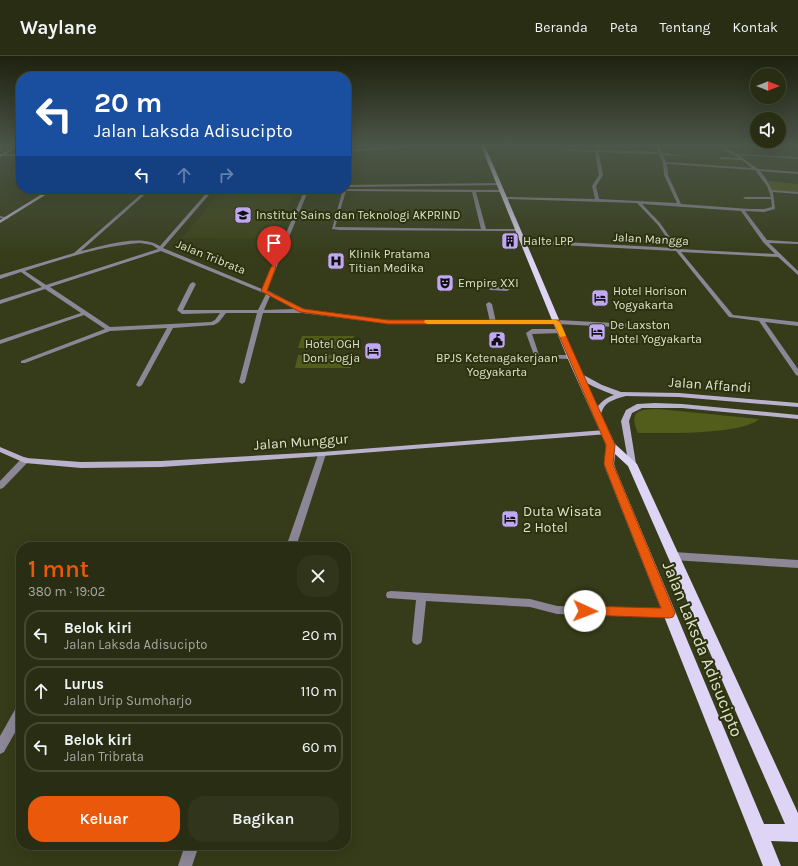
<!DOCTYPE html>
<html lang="id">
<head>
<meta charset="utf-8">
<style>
  :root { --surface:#282d13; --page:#30351c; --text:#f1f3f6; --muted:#a5a8a0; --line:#444933; --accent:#ea580c }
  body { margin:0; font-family:Karla,sans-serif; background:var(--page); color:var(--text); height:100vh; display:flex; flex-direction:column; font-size:15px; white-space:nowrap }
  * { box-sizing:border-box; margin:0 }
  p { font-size:13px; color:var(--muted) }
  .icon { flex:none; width:22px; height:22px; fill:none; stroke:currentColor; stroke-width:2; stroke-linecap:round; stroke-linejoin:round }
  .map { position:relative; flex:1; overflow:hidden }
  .sheet { position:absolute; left:16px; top:486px; width:335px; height:308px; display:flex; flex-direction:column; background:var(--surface); border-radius:16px; box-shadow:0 4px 16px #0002,0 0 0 1px var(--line) }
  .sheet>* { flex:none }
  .guide { position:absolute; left:16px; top:16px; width:335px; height:122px; border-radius:16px; box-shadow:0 4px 16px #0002,0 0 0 1px var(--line); background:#1a4fa0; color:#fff; overflow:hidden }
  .needle { width:26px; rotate:90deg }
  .buttons { position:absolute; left:750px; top:12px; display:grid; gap:8px }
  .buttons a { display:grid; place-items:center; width:36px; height:36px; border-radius:50%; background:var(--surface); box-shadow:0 4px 16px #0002,0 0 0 1px var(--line); font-size:20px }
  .pin { position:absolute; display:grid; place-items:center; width:34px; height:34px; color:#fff; margin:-41px -17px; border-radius:50% 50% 50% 0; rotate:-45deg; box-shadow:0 0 4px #0007 }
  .pin .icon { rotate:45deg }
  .me { position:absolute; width:44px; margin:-22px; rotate:92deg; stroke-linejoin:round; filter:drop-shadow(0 0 3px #0008) }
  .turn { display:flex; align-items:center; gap:14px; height:84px; padding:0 12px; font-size:18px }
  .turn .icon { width:52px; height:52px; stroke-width:2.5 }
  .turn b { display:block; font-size:28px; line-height:34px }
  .lanes { display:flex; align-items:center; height:38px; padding:0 12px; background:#0003; justify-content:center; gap:20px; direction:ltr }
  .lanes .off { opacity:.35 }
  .round { display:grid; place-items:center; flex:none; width:42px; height:42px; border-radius:16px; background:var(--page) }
  .overview { display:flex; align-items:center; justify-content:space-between; height:68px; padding:0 12px }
  h1 { font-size:24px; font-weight:600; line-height:30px; color:var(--accent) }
  .cta { display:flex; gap:8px; margin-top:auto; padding:8px 12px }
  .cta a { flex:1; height:46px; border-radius:16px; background:var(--accent); color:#fff; font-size:16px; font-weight:600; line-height:46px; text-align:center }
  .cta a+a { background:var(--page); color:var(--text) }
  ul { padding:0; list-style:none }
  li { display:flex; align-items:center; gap:12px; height:50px; margin:0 8px 6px; padding:0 4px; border:2px solid var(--line); border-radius:16px }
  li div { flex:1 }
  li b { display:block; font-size:15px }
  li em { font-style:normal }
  header { display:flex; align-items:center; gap:24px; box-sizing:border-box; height:56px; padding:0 20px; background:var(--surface); border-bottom:1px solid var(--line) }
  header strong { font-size:19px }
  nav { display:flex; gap:22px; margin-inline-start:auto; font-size:14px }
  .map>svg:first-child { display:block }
  .built { fill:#3c4318 }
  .green { fill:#525d1b }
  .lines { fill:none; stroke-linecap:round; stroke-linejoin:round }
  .lane { fill:#8b8797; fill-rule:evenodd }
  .street { fill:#8b8797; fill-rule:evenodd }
  .secondary { fill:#bab2cd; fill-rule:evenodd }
  .primary { fill:#ddd4f6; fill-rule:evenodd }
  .rail { stroke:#c1c6b0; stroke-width:1; stroke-dasharray:2 2; stroke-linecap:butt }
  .route { fill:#ea580c; stroke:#983908 }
  .slow { fill:#f59e0b }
  .labels { text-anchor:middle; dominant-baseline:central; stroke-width:4; stroke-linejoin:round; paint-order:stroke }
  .far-poi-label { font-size:12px; fill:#dde2ce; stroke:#2c320e; text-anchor:start }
  .far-street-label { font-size:12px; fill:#dde2ce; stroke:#2c320e }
  .street-label { font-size:14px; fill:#dde2ce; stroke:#2c320e }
  .poi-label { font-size:14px; fill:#dde2ce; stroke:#2c320e; text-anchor:start }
  .near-street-label { font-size:17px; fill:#dde2ce; stroke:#2c320e }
</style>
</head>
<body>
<header>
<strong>Waylane</strong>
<nav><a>Beranda</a><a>Peta</a><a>Tentang</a><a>Kontak</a></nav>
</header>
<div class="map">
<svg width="798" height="810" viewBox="0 0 798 810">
  <rect width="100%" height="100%" fill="#363c19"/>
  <path class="built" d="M223 133H297L277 174H285L281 183 182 182Z"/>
  <g class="green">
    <path d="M767 125 798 128V137L773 135Z"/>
    <path d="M302 280H354L352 293 298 292Z"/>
    <path d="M298 299H353L351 312H295Z"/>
    <path d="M658 353 759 363C743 379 662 377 638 377 629 356 637 353 658 353Z"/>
  </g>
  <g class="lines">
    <g class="lane">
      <path d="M343 133 503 134 504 136H476L486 173H518L520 174 518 175 340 174 332 173ZM346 135 472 136 481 173 335 171Z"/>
      <path d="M492 231H507L510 233 507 235 490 234 489 233Z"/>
      <path d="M489 246 492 248 496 266 493 268 490 266 486 248Z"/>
      <path d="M532 273H561L564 275 561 277 532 278 539 299H571L574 301 571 303 535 302 526 277Z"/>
    </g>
    <g class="street">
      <path d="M412 90H425L346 96V94Z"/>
      <path d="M599 90H601L600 94 658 96 657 93 658 90H660L659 93 662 97 691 100 663 99 666 106 752 112 742 104 720 103 721 101 739 102 718 90H721L736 98 798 101V103L738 99 758 113 798 116V118L760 115 765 121 772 134 798 136V138L773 136 775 153 764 156 745 155 767 184 798 186V188L769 187 798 215V219L778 201 681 196 733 259 798 266V270L765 266 798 313V320L796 319 759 265 729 261 676 195 522 187V186L524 185H546L674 192 658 169 637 147 506 143 504 142 506 141 595 143 592 130 599 119 595 98 596 96 548 94H597ZM599 96 659 98 663 107 664 119 677 147 599 143 596 130 603 119 599 98ZM667 108 755 114 767 130 771 141H745L743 142 745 143H771L772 151 764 153H750L681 148 668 119ZM642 148 741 155 763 186 775 198 678 193 660 167Z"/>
      <path d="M0 98H21V100H1Z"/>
      <path d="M501 127 500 129 346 131V129Z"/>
      <path d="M147 133H151L81 195C103 190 140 177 160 190L210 133H214L163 192 262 233 305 133H309L267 234 304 253 389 264H557L634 268 637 270 634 272 557 268H389L302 257H263L245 326 242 328 239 326 257 257H226L219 266 214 269 173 272 142 329 139 331 136 329 167 272 110 275 25 307H21V305L105 273 84 259 0 288V284L81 257 45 233 0 248V244L42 231 21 216 0 223V219L74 197ZM140 187 152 189 158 193 46 229 25 215C63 203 100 190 140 187ZM161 195 266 238 258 254H183L196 228 193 226 190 228 177 254 182 258 220 257 215 264 211 266 110 271 50 231ZM270 240 296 253 264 254Z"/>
      <path d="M0 160 9 162 7 163 0 162Z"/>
      <path d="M319 396H325L326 398 296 491H286Z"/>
      <path d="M25 401 28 402 29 404 28 406 3 432 0 433V425L22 402Z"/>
      <path d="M673 496 798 504V512L673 504 670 503 668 500 670 497Z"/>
      <path d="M391 535 530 543 557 550 669 553 673 554 674 557 673 560 669 561 557 558 530 551 426 545 422 584 421 587 417 589 413 587 412 584 416 544 387 542 386 539 387 536Z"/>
      <path d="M21 648V666L4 696 0 698V680L17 650Z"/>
      <path d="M185 789H199L192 810H178Z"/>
    </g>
    <g class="secondary">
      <path d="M16 90H19L0 101V99Z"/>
      <path d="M50 133H55L0 167V164Z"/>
      <path d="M578 316 602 329 621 336 679 337 798 347V351L679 341 626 340C619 342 609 344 604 351 602 354 601 358 600 361H597L593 359C598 348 603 343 614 339 601 334 585 328 575 318Z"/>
      <path d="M655 347 682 348 798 359V363L682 352H642L632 357 629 365 636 408 632 411 629 410 621 365 626 354 637 348Z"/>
      <path d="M605 374 609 376 608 378 322 400 161 411 81 412 25 407 0 396V391L26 402 81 406 161 405 322 396Z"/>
    </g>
    <path class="primary" d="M481 90H485L575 301 615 388 637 408 798 757V786L771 785 781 810H763L606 414 604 408 606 389 567 301ZM615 398 628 410 785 768H764L616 414 614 408Z"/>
    <path class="rail" d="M0 96 11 90"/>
  </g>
  <linearGradient id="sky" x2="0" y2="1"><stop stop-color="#1e210e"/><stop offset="0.44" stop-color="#4c5649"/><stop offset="1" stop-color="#4c5649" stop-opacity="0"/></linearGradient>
  <rect width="798" height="203" fill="url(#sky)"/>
  <path class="route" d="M274 209 276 211 267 235 304 253 388 264H559L615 389 613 408 675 557 673 561 669 562 585 559 580 558 579 555 580 551 585 550 661 552 604 408 606 389 554 268H388L300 256 261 235 271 211Z"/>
  <path class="slow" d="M425 264H556L560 266 566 280 560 281 554 268H427L424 266Z"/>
  <defs>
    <symbol id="university-square" viewBox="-11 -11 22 22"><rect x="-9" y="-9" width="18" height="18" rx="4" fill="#c0a8f4" stroke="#2c320e"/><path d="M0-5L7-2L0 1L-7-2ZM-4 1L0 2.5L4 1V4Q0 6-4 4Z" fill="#111"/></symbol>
    <symbol id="building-square" viewBox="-11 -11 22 22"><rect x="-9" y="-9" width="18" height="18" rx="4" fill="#c0a8f4" stroke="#2c320e"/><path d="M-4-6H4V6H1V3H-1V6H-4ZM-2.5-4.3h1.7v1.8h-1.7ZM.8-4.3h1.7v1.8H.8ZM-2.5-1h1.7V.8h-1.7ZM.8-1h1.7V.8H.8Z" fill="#111"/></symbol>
    <symbol id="hospital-square" viewBox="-11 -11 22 22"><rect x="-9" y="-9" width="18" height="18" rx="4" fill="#c0a8f4" stroke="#2c320e"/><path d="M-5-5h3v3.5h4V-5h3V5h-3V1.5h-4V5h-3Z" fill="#111"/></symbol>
    <symbol id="theatre-square" viewBox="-11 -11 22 22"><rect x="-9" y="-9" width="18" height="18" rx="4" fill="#c0a8f4" stroke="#2c320e"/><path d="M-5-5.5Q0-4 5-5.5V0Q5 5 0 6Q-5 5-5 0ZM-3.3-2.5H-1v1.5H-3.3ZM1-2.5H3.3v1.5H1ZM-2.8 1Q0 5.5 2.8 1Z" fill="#111"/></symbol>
    <symbol id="hotel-square" viewBox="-11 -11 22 22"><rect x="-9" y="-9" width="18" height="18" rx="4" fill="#c0a8f4" stroke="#2c320e"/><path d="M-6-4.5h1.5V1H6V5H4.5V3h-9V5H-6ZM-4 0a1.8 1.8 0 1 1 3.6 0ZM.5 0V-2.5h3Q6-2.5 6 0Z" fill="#111"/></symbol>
    <symbol id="civic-square" viewBox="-11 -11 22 22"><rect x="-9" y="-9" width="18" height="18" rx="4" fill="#c0a8f4" stroke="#2c320e"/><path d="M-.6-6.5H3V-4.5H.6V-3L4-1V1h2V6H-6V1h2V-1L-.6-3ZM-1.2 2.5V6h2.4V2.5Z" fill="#111"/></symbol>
  </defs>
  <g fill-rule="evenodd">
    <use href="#university-square" x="233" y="149" width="20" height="20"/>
    <use href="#building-square" x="500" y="175" width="20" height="20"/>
    <use href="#hospital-square" x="326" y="195" width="20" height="20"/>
    <use href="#theatre-square" x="435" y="217" width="20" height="20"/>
    <use href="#hotel-square" x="590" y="232" width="20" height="20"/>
    <use href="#hotel-square" x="587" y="266" width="20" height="20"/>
    <use href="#civic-square" x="487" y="274" width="20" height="20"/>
    <use href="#hotel-square" x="363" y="285" width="20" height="20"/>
    <use href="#hotel-square" x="500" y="453" width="20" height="20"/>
  </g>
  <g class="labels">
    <g class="far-poi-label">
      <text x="256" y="159">Institut Sains dan Teknologi AKPRIND</text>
      <text x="523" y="185">Halte LPP</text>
      <text x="349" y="198">Klinik Pratama<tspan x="349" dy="14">Titian Medika</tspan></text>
      <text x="458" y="227">Empire XXI</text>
      <text x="613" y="235">Hotel Horison<tspan x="613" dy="14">Yogyakarta</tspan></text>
      <text x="610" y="269">De Laxston<tspan x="610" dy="14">Hotel Yogyakarta</tspan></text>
      <text x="360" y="288" text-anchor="end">Hotel OGH<tspan x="360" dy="14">Doni Jogja</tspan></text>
      <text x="497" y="302" text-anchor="middle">BPJS Ketenagakerjaan<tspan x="497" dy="14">Yogyakarta</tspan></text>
    </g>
    <g class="far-street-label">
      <text transform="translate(651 183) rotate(3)">Jalan Mangga</text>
      <text transform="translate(211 201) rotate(22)">Jalan Tribrata</text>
    </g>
    <g class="street-label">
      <text transform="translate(710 329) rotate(4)">Jalan Affandi</text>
      <text transform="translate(301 386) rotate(-4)">Jalan Munggur</text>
    </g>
    <g class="poi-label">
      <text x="523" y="455">Duta Wisata<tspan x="523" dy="16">2 Hotel</tspan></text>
    </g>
    <g class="near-street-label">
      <text transform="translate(703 593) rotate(68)">Jalan Laksda Adisucipto</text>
    </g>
  </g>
</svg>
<div class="buttons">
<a><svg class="needle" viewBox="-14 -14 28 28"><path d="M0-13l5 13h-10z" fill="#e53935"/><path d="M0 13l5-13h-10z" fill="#a5a8a0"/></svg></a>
<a><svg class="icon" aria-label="sound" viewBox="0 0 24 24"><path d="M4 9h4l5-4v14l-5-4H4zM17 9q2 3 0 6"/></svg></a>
</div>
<div class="pin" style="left:274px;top:211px;background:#d93025"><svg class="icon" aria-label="arrive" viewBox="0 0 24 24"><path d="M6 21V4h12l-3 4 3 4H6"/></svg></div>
<svg class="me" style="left:585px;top:555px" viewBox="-20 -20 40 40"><circle r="19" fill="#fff"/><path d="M0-13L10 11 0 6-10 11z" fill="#ea580c"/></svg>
<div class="guide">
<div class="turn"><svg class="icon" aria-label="left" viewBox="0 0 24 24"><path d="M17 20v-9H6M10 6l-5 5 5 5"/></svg><div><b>20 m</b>Jalan Laksda Adisucipto</div></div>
<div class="lanes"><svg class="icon" aria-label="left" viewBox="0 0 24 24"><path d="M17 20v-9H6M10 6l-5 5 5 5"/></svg><svg class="icon off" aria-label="ahead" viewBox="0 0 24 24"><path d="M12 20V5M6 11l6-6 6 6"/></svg><svg class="icon off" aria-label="right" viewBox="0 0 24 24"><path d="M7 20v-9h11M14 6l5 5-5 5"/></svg></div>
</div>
<section class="sheet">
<div class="overview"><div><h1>1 mnt</h1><p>380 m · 19:02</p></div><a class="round"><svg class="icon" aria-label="close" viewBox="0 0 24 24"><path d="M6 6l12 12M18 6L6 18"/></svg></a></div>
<ul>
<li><svg class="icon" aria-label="left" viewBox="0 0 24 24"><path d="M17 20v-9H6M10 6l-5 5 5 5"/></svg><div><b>Belok kiri</b><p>Jalan Laksda Adisucipto</p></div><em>20 m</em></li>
<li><svg class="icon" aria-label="ahead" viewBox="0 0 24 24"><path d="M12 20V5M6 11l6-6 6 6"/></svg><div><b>Lurus</b><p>Jalan Urip Sumoharjo</p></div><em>110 m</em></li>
<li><svg class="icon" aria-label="left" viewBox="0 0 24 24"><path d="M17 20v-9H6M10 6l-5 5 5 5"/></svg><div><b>Belok kiri</b><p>Jalan Tribrata</p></div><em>60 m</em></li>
</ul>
<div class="cta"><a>Keluar</a><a>Bagikan</a></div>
</section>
</div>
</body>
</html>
